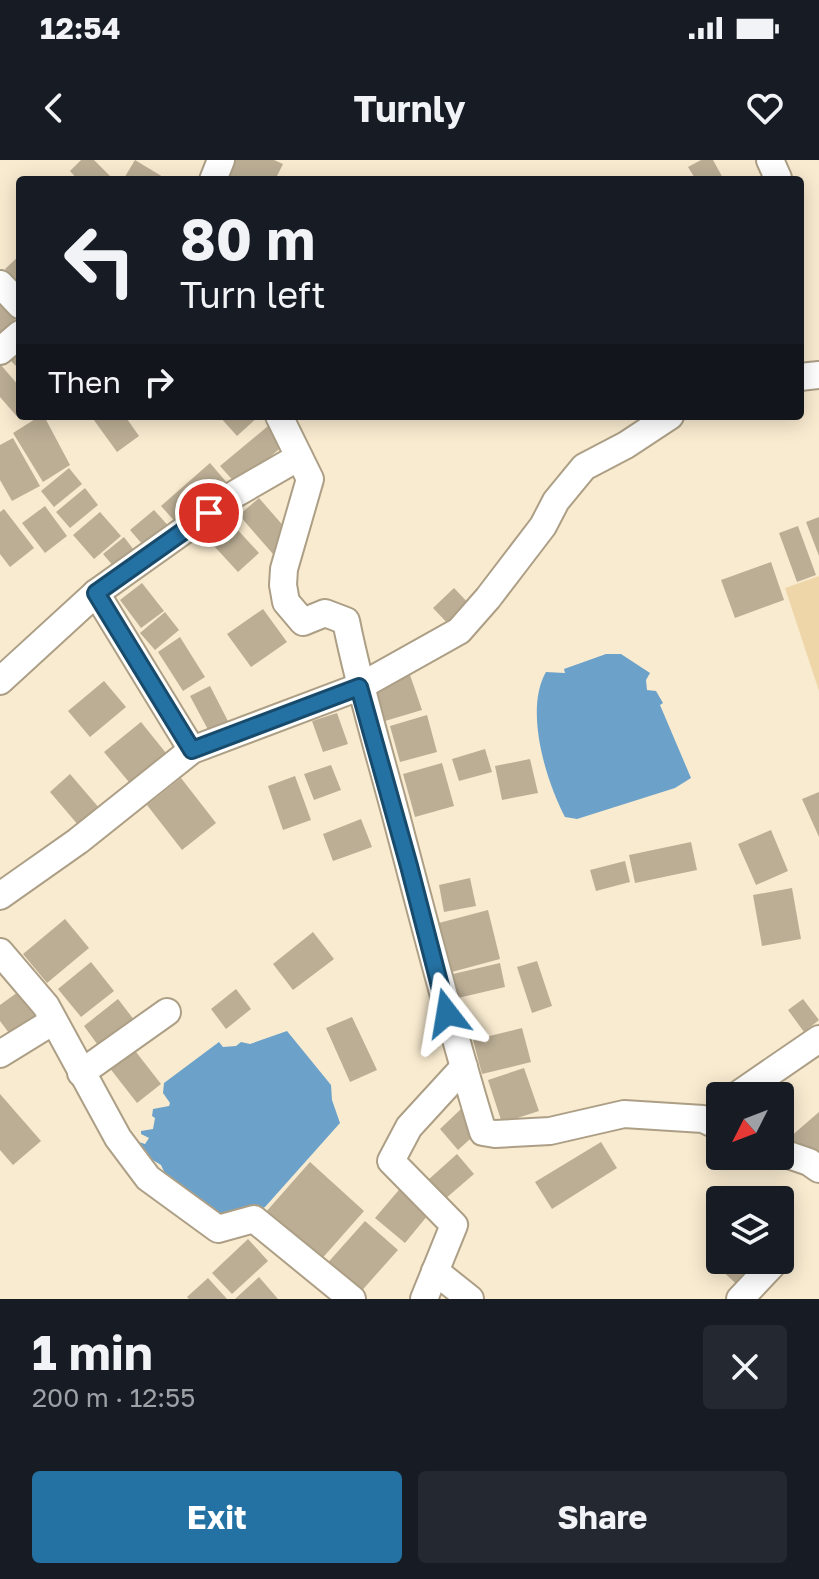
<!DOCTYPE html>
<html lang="en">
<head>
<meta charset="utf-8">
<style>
  :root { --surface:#171b24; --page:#242831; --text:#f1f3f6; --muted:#9ea1a6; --accent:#2472a4 }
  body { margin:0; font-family:"Golos Text",sans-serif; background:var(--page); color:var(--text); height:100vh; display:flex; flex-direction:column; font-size:30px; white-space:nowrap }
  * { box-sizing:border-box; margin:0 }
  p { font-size:26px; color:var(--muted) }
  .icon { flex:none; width:44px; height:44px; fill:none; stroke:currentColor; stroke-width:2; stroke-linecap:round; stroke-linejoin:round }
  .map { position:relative; height:1139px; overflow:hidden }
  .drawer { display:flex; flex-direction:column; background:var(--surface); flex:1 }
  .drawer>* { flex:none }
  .top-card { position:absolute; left:16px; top:16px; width:788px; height:244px; border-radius:8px; box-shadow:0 4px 20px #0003; background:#171b24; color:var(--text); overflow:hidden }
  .needle { width:52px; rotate:228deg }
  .buttons { position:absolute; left:706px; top:922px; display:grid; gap:16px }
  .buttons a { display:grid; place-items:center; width:88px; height:88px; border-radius:8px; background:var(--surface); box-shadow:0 4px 20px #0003; font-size:40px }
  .pin { position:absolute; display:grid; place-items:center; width:68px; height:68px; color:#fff; margin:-34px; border:4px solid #fff; border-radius:50%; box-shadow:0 2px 8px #0007 }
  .me { position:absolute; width:88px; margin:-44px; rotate:346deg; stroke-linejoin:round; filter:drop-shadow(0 0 6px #0008) }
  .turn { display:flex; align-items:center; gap:28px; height:168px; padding:0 32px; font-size:36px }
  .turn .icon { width:104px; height:104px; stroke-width:2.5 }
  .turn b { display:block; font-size:56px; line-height:68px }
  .then { display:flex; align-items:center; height:76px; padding:0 32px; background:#0003; gap:16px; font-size:30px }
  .round { display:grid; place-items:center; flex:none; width:84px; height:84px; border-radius:8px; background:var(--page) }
  .headline { display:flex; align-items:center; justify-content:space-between; height:136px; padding:0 32px }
  h1 { font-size:48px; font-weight:700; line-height:60px }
  .cta { display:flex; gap:16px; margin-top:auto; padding:16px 32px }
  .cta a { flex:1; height:92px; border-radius:8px; background:var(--accent); color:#fff; font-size:32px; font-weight:700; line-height:92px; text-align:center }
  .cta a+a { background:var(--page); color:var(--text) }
  .status { display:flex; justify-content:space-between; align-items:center; height:56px; padding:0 40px; background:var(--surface); direction:ltr }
  .status svg { height:22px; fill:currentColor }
  header { display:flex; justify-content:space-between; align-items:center; height:104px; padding:0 32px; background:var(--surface); font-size:36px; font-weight:700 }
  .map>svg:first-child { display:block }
  .green { fill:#efd6a8 }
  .water { fill:#6ca2ca }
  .building { fill:#bcae95 }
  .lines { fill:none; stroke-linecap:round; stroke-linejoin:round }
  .minor-casing { stroke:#ac9f86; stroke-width:30 }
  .minor { stroke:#fff; stroke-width:26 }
  .route-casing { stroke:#174a6b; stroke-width:20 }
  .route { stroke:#2472a4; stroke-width:14 }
</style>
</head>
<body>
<div class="status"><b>12:54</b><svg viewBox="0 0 49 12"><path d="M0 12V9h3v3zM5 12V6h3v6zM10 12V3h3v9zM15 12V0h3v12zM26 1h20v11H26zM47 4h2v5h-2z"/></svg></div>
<header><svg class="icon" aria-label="back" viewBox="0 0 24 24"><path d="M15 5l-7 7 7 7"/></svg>Turnly<svg class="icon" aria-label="heart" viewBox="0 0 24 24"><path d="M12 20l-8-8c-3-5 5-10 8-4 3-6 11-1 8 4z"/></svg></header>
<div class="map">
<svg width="819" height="1139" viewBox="0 0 819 1139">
  <rect width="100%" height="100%" fill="#f9ebd0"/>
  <path class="green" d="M819 416V531L785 428Z"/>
  <g class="water">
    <path d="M606 494H621L650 513 646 520 647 530 656 531 663 543 660 545 691 618 675 628 577 659 565 657C546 621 524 550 546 512L565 513 564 509Z"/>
    <path d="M287 871 331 925 332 940 340 963 265 1047 254 1054 221 1058 166 1016 161 1005 146 996 145 992 138 993 136 981 145 984 149 978 141 974V971L153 969 155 958 152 956 153 949 169 946 170 943 163 933 164 923 219 882 223 887 236 886 241 882 250 884Z"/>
  </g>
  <g class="building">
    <path d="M81 0H94L114 20H78L70 11Z"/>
    <path d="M135 0 168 20H123Z"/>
    <path d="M234 0H274L283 4 275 20H224Z"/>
    <path d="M701 0H713L724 20H696L688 7Z"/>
    <path d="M20 95V125L5 109Z"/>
    <path d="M0 142 17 158 0 175Z"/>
    <path d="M20 189V210L9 199Z"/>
    <path d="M0 204 20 227V256H25L20 260 0 237Z"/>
    <path d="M40 256H44L70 305 43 322 13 273Z"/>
    <path d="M91 256H125L139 276 117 292Z"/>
    <path d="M219 256H259L237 276Z"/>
    <path d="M274 261 290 280 237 325 220 306Z"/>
    <path d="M13 278 40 326 12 341 0 320V285Z"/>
    <path d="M210 303 228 324 179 366 161 346Z"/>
    <path d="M69 308 82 324 54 347 41 331Z"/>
    <path d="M85 328 98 345 70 368 56 352Z"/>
    <path d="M259 338 293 377 273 394 239 355Z"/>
    <path d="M45 346 67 376 45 393 22 363Z"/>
    <path d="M4 349 34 388 10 407 0 394V352Z"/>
    <path d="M154 350 173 371 149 392 130 370Z"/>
    <path d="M100 352 121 376 94 399 73 375Z"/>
    <path d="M223 354 259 393 238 412 202 373Z"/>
    <path d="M819 357V396L806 362Z"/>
    <path d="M798 366 816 415 797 422 779 373Z"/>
    <path d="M124 377 140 398 120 414 103 394Z"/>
    <path d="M771 402 784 440 735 458 721 420Z"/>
    <path d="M142 423 164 451 141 468 120 440Z"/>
    <path d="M454 428 473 448 452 468 433 448Z"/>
    <path d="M263 449 287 482 251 507 227 474Z"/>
    <path d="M165 452 179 470 155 490 140 473Z"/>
    <path d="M180 477 205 517 183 531 158 492Z"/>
    <path d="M409 512 422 550 385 561 373 523Z"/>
    <path d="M104 521 126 547 90 577 68 551Z"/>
    <path d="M210 526 232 569 213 579 190 536Z"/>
    <path d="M337 553 348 584 323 592 312 561Z"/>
    <path d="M427 555 437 592 400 602 390 566Z"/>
    <path d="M141 562 174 603 138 633 104 592Z"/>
    <path d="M485 589 492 612 459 621 452 599Z"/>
    <path d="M530 599 538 633 502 640 495 606Z"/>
    <path d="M442 603 454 646 415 657 403 614Z"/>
    <path d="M331 605 341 630 314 640 304 614Z"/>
    <path d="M70 614 106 656 85 673 50 632Z"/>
    <path d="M295 616 311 660 283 670 268 626Z"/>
    <path d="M181 618 216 663 182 690 147 645Z"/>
    <path d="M819 632V677L802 639Z"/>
    <path d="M361 659 372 687 333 701 323 674Z"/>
    <path d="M771 670 788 711 756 725 738 684Z"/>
    <path d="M691 682 697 710 635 723 629 695Z"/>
    <path d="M625 701 630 722 596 731 590 710Z"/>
    <path d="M470 718 476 746 444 752 439 725Z"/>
    <path d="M792 728 801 779 762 786 753 735Z"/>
    <path d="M488 750 500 799 448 813 435 764Z"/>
    <path d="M65 759 89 788 47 823 23 794Z"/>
    <path d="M313 772 334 799 293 830 273 804Z"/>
    <path d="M537 801 552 846 532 853 517 807Z"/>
    <path d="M91 802 114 831 81 857 58 829Z"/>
    <path d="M500 803 505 827 458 838 453 814Z"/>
    <path d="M236 829 251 849 226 869 211 849Z"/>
    <path d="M18 832 40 863 15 881 0 861V845Z"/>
    <path d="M118 839 138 865 103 892 84 866Z"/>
    <path d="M803 839 819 860 804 872 788 850Z"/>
    <path d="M352 857 377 910 350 922 326 868Z"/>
    <path d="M522 868 531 902 482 914 473 880Z"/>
    <path d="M129 883 161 924 137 943 105 902Z"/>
    <path d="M524 908 539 951 502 963 488 920Z"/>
    <path d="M0 934 41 981 13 1005 0 990Z"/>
    <path d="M461 949 480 970 458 990 440 969Z"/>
    <path d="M819 952V994L809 1002 789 978Z"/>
    <path d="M601 982 617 1008 552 1049 535 1022Z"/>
    <path d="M457 994 474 1014 445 1039 428 1020Z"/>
    <path d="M310 1002 364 1051 319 1102 265 1053Z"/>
    <path d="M404 1024 433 1049 405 1083 375 1058Z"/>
    <path d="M365 1061 398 1090 357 1136 324 1107Z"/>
    <path d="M248 1079 268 1101 232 1134 212 1113Z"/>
    <path d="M723 1100H760L744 1131 717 1106Z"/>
    <path d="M259 1117 278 1139H235Z"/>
    <path d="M208 1118 227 1139H189L187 1137Z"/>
  </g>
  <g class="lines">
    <defs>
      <g id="minor">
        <path d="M770 0 778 18 775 20"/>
        <path d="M213 20 221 0"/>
        <path d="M0 124 20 145"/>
        <path d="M0 191 20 174"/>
        <path d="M800 217 819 215"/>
        <path d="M279 256 310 319 284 409 283 425 286 442 303 462 325 453 346 461C360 531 381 598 399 667 426 769 452 871 483 972L495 974 550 971 624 954 703 959 720 967"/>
        <path d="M0 521 96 433"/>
        <path d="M192 590 96 433 235 334 299 297"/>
        <path d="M0 736 78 681 192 590 359 527 459 471 488 438 543 366 556 341 584 307 626 285 670 256"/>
        <path d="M0 792 46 846 118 978 148 1018 218 1069 254 1059 352 1139"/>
        <path d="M0 894 52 862"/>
        <path d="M81 913 167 852"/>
        <path d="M736 936 819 879"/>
        <path d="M780 992 809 1002 819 1009"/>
        <path d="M435 1111 470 1139"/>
        <path d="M424 1139 454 1065 391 1001 409 967 464 907"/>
        <path d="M740 1139 772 1105"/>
      </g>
    </defs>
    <use href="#minor" class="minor-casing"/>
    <use href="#minor" class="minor"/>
  </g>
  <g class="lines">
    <defs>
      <path id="route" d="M209 353 96 433 192 590 359 527 409 706 447 853"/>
    </defs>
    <use href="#route" class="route-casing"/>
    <use href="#route" class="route"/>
  </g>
</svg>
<div class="buttons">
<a><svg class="needle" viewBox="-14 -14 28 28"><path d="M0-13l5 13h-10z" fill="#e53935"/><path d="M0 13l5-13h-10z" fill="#9ea1a6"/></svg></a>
<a><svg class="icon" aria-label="layers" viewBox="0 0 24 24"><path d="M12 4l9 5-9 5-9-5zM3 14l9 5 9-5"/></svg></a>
</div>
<div class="pin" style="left:209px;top:353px;background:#d93025"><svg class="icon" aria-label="arrive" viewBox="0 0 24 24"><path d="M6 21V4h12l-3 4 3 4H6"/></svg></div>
<svg class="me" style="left:447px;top:853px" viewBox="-20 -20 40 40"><path d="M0-17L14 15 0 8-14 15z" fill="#2472a4" stroke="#fff" stroke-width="4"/></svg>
<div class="top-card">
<div class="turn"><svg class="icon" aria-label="left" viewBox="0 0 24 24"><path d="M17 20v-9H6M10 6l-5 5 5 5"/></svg><div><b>80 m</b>Turn left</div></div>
<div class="then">Then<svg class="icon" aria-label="right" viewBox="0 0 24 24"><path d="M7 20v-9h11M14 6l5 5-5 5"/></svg></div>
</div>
</div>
<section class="drawer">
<div class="headline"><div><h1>1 min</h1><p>200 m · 12:55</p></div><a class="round"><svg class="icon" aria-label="close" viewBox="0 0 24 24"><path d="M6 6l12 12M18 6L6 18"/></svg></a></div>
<div class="cta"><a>Exit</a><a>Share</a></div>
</section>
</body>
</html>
